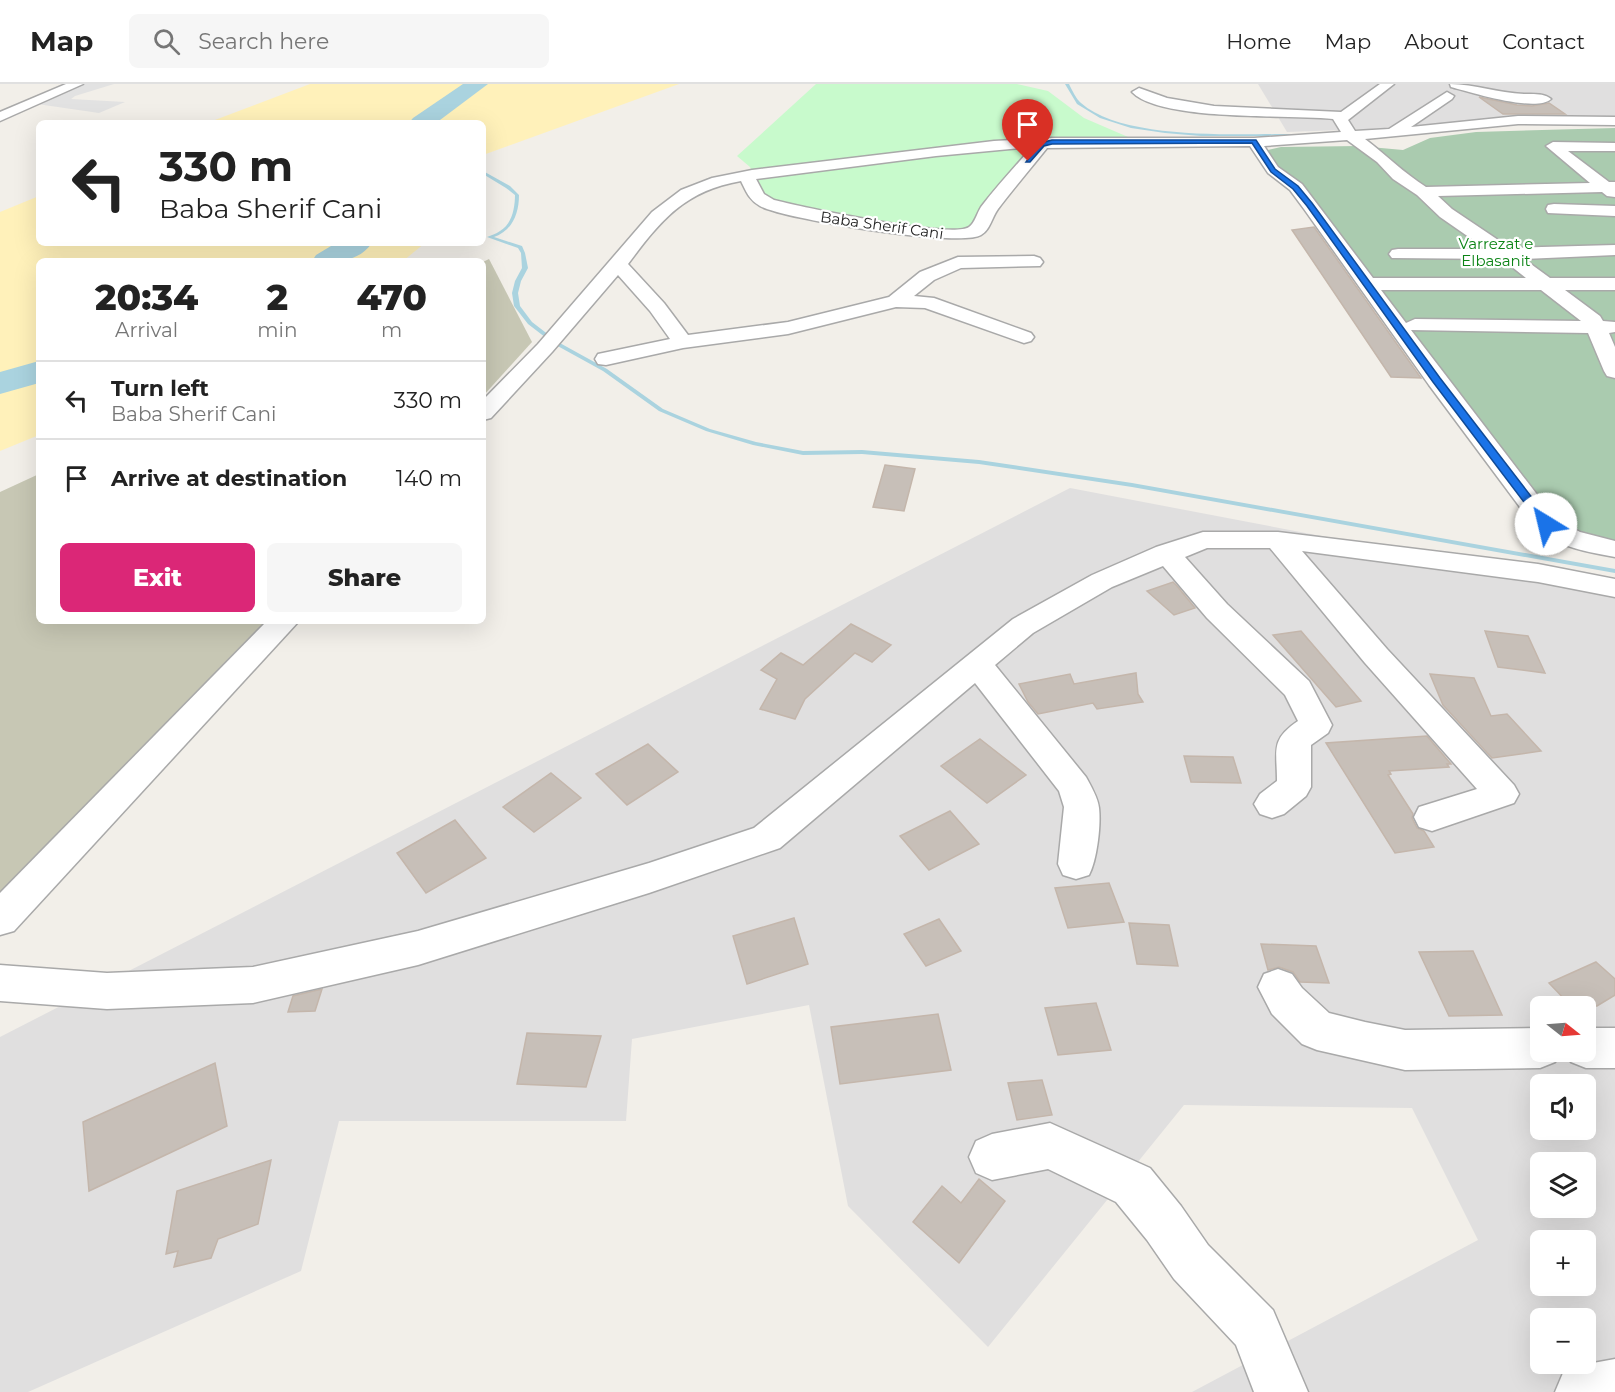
<!DOCTYPE html>
<html lang="en">
<head>
<meta charset="utf-8">
<style>
  :root { --surface:#fff; --page:#f6f6f6; --text:#222; --muted:#767676; --line:#e0e0e0; --accent:#db2777 }
  body { margin:0; font-family:Montserrat,sans-serif; background:var(--page); color:var(--text); height:100vh; display:flex; flex-direction:column; font-size:22px; white-space:nowrap }
  * { box-sizing:border-box; margin:0 }
  p { font-size:20px; color:var(--muted) }
  .icon { flex:none; width:33px; height:33px; fill:none; stroke:currentColor; stroke-width:2; stroke-linecap:round; stroke-linejoin:round }
  .map { position:relative; flex:1; overflow:hidden }
  .panel { position:absolute; left:36px; top:174px; width:450px; height:366px; display:flex; flex-direction:column; background:var(--surface); border-radius:9px; box-shadow:0 6px 24px #0002 }
  .panel>* { flex:none }
  .banner { position:absolute; left:36px; top:36px; width:450px; height:126px; border-radius:9px; box-shadow:0 6px 24px #0002; background:#fff; color:var(--text); overflow:hidden }
  .needle { width:39px; rotate:107deg }
  .tools { position:absolute; left:1530px; top:912px; display:grid; gap:12px }
  .tools a { display:grid; place-items:center; width:66px; height:66px; border-radius:9px; background:var(--surface); box-shadow:0 6px 24px #0002; font-size:30px }
  .pin { position:absolute; display:grid; place-items:center; width:51px; height:51px; color:#fff; margin:-62px -26px; border-radius:50% 50% 50% 0; rotate:-45deg; box-shadow:0 0 6px #0007 }
  .pin .icon { rotate:45deg }
  .me { position:absolute; width:66px; margin:-33px; rotate:324deg; stroke-linejoin:round; filter:drop-shadow(0 0 4px #0008) }
  .turn { display:flex; align-items:center; gap:21px; height:126px; padding:0 24px; font-size:27px }
  .turn .icon { width:78px; height:78px; stroke-width:2.5 }
  .turn b { display:block; font-size:42px; line-height:51px }
  .eta { display:flex; justify-content:space-evenly; align-items:center; height:102px; text-align:center }
  .eta b { font-size:36px; font-weight:800; line-height:42px }
  .button { display:flex; gap:12px; margin-top:auto; padding:12px 24px }
  .button a { flex:1; height:69px; border-radius:9px; background:var(--accent); color:#fff; font-size:24px; font-weight:800; line-height:69px; text-align:center }
  .button a+a { background:var(--page); color:var(--text) }
  ul { padding:0; list-style:none }
  li { display:flex; align-items:center; gap:18px; height:78px; padding:0 24px; border-top:2px solid var(--line) }
  li div { flex:1 }
  li b { display:block; font-size:22px }
  li em { font-style:normal }
  header { display:flex; align-items:center; gap:36px; box-sizing:border-box; height:84px; padding:0 30px; background:var(--surface); border-bottom:2px solid var(--line) }
  header strong { font-size:28px }
  nav { display:flex; gap:33px; margin-inline-start:auto; font-size:21px }
  .search { width:420px; height:54px; background:var(--page); display:flex; align-items:center; gap:15px; box-sizing:border-box; padding:0 21px; border-radius:9px; color:var(--muted); font-size:22px }
  .map>svg:first-child { display:block }
  .residential { fill:#e0dfdf; fill-rule:evenodd }
  .construction { fill:#c7c7b4 }
  .sand { fill:#fff1ba }
  .cemetery { fill:#aacbaf }
  .park { fill:#c8facc }
  .parking { fill:#e2e2e2 }
  .lines { fill:none; stroke-linecap:round; stroke-linejoin:round }
  .stream { fill:#aad3df; fill-rule:evenodd }
  .river { fill:#aad3df; fill-rule:evenodd }
  .building { fill:#c7bfb8; stroke:#c4b6ab; stroke-width:1.5 }
  .minor-casing { stroke:#a9a9a9; stroke-width:3 }
  .minor { fill:#fff; fill-rule:evenodd }
  .route { fill:#1a73e8; stroke:#114b97; stroke-width:1.5 }
  .labels { text-anchor:middle; dominant-baseline:central; stroke-width:4.5; stroke-linejoin:round; paint-order:stroke }
  .far-street-label { font-size:15px; fill:#222; stroke:#fff }
  .far-park-label { font-size:15px; fill:#0c8416; stroke:#fff }
</style>
</head>
<body>
<header>
<strong>Map</strong>
<div class="search"><svg class="icon" aria-label="search" viewBox="0 0 24 24"><circle cx="10" cy="10" r="6"/><path d="M15 15l6 6"/></svg>Search here</div>
<nav><a>Home</a><a>Map</a><a>About</a><a>Contact</a></nav>
</header>
<div class="map">
<svg width="1615" height="1308" viewBox="0 0 1615 1308">
  <rect width="100%" height="100%" fill="#f2efe9"/>
  <g class="residential">
    <path d="M1258 0H1615V36L1287 48Z"/>
    <path d="M1070 404 1615 508V1308H1192L1478 1156 1412 1024 1184 1021 988 1263 848 1122 809 921 632 955 626 1037H339L301 1187 28 1308H0V953ZM1540 922H1586V968H1540ZM1540 1000H1586V1046H1540ZM1540 1078H1586V1124H1540ZM1540 1156H1586V1202H1540ZM1540 1234H1586V1280H1540Z"/>
  </g>
  <g class="construction">
    <path d="M489 175 532 258 483 312V178Z"/>
    <path d="M39 390V537H269L0 816V408Z"/>
  </g>
  <g class="sand">
    <path d="M310 0H679L483 71V39H207Z"/>
    <path d="M39 112V159H425L403 177H39V351L0 367V128Z"/>
  </g>
  <path class="cemetery" d="M1615 44V461L1561 449 1272 79 1268 66 1281 63 1359 62 1403 66 1430 54 1476 48Z"/>
  <path class="park" d="M816 0H1017L1048 7 1084 34 1142 59 1038 58 987 114 976 138 967 144 951 147 895 141 783 119 764 111 750 83 737 72Z"/>
  <path class="parking" d="M81 0H114L75 12 71 15 125 18 99 29 37 20Z"/>
  <g class="lines">
    <g class="stream">
      <path d="M1065 0H1069C1072 6 1076 15 1081 19 1122 56 1236 50 1289 50L1291 51 1266 52H1201L1165 49 1131 44 1100 34 1077 20Z"/>
      <path d="M483 87 510 102 519 111C519 130 512 147 494 153L522 162 525 169 528 184 521 197 518 209 520 222 532 238 558 258 607 285 663 325 710 345 756 358 803 367 862 366 979 376 1132 399 1615 485V489L1132 403 979 380 862 370 803 371 753 361 706 347 659 327 603 287 554 260 528 240 514 222 512 209 515 197 522 184 521 169 518 164 487 153C491 151 496 150 500 147 512 140 515 124 515 111L506 104 483 90Z"/>
    </g>
    <g class="river">
      <path d="M463 0H488L436 39H409L413 34Z"/>
      <path d="M336 159H372C357 180 335 177 312 177L316 171Z"/>
      <path d="M39 277V299L0 310V288Z"/>
    </g>
  </g>
  <g class="building">
    <path d="M1479 13 1517 21 1532 22 1549 19 1565 30H1503Z"/>
    <path d="M1314 143 1421 294 1391 293 1292 146Z"/>
    <path d="M885 381 915 385 904 427 873 423Z"/>
    <path d="M1173 498 1177 502 1195 524 1174 531 1147 507Z"/>
    <path d="M851 540 891 561 872 578 855 569 805 615 795 635 760 625 777 595 761 586 781 569 803 581Z"/>
    <path d="M1301 547 1361 617 1336 623 1273 551Z"/>
    <path d="M1485 547 1528 552 1545 589 1498 583Z"/>
    <path d="M1136 589 1138 610 1143 618 1097 625 1093 619 1038 630 1028 618 1019 600 1070 590 1074 600Z"/>
    <path d="M1430 590 1474 594 1491 632 1507 630 1541 667 1492 674 1443 621Z"/>
    <path d="M1427 652 1451 680H1447L1449 683 1389 687 1391 690 1388 691 1413 730 1412 734 1417 744 1424 747 1434 763 1395 769 1326 659Z"/>
    <path d="M980 655 1026 691 987 719 941 682Z"/>
    <path d="M648 660 678 688 627 721 596 690Z"/>
    <path d="M1184 672 1233 673 1241 699 1191 698Z"/>
    <path d="M551 689 581 714 534 748 503 723Z"/>
    <path d="M950 727 979 760 929 786 900 752Z"/>
    <path d="M455 736 486 774 426 809 397 769Z"/>
    <path d="M1109 799 1124 838 1068 844 1055 804Z"/>
    <path d="M794 834 808 880 747 900 733 852Z"/>
    <path d="M939 835 961 867 926 882 904 850Z"/>
    <path d="M1129 839 1169 841 1178 882 1137 880Z"/>
    <path d="M1261 860 1316 862 1329 899 1300 898 1293 888 1279 883 1268 886Z"/>
    <path d="M1473 867 1502 931 1449 932 1419 868Z"/>
    <path d="M1596 878 1615 895V911L1597 922H1571L1549 899Z"/>
    <path d="M322 905 315 927 288 928 293 912Z"/>
    <path d="M1096 919 1111 966 1058 971 1045 924Z"/>
    <path d="M938 930 951 986 840 1000 831 943Z"/>
    <path d="M527 949 601 952 586 1003 517 1000Z"/>
    <path d="M215 979 227 1042 89 1107 83 1038Z"/>
    <path d="M1042 996 1052 1031 1017 1036 1008 999Z"/>
    <path d="M271 1076 258 1140 218 1155 211 1174 174 1183 178 1167 166 1170 177 1107Z"/>
    <path d="M979 1095 1005 1117 959 1179 913 1138 942 1102 961 1119Z"/>
  </g>
  <g class="lines">
    <defs>
      <g id="minor">
        <path d="M66 0H83L0 37V28Z"/>
        <path d="M1380 0H1394L1348 36 1355 47 1389 45 1447 8 1454 12 1452 15 1411 43 1518 32 1615 33V41L1518 40 1365 55C1386 71 1404 89 1426 103L1590 99 1546 62 1553 58 1615 59V67H1568L1609 98H1615V113L1607 112 1602 108 1438 112 1452 125 1510 164 1615 161V171L1524 175 1550 194H1615V206H1565L1600 232 1603 237 1615 238V248L1609 249 1615 263V294L1607 292 1604 287 1588 249 1411 246 1555 434 1580 448 1615 457V473C1587 468 1560 463 1537 446L1429 301 1304 125 1290 106 1268 89 1250 62 1047 64C1031 84 1014 104 998 125 992 133 990 146 981 151 960 164 783 135 760 122 749 116 746 107 741 97 684 107 661 136 628 180L664 219 688 251 788 238 889 213 920 188 958 173 1034 172 1040 174 1043 178 1040 182 961 184 934 196 914 212 934 214 1031 249 1034 253 1031 257 1024 259 925 224 896 223 788 250 683 264 606 281 598 280 595 275 598 270 670 255 650 227 618 191 552 268 491 334 483 336V316L538 260 652 128 681 106 712 94 752 86 994 57 1052 54H1254L1341 48 1333 35C1289 30 1161 38 1132 8L1139 4 1167 14 1214 22 1341 28ZM1347 56 1377 78 1393 95 1417 111 1440 133 1486 165H1398L1392 166 1389 170 1392 174 1502 175 1526 194H1373L1302 100 1278 83 1264 62ZM1032 63C1015 83 997 102 981 123 977 129 975 139 969 143 951 155 802 123 774 116L764 110 756 95 936 72ZM1381 206H1541L1581 237 1415 235 1406 239Z"/>
        <path d="M1450 0C1475 0 1498 9 1524 10 1533 10 1544 9 1551 15 1536 29 1470 8 1451 3Z"/>
        <path d="M1554 120 1615 122V132L1548 129 1546 125 1548 121Z"/>
        <path d="M1203 448H1278L1538 480 1615 495V513L1538 498 1302 467 1387 565 1514 701 1519 710 1514 719 1432 747 1419 743 1414 733 1419 723 1477 705 1365 579 1270 464H1207L1185 473 1227 520 1309 597 1332 641 1328 649 1311 661V703L1306 712 1284 730 1272 734 1260 730 1254 720 1260 710 1277 697C1277 666 1270 656 1298 637L1285 611 1207 534 1163 482 1112 503 1033 549 995 581 1086 693C1091 702 1098 714 1099 724 1101 741 1097 776 1089 791L1076 795 1063 791 1058 780 1064 723 1059 707 975 599 780 764 649 809 418 881 253 919 107 925 0 917V881L107 889 253 883 418 847 649 779 754 744 1013 535 1092 491 1156 463Z"/>
        <path d="M267 537H299L14 847 0 851V809Z"/>
        <path d="M1278 885 1292 890 1302 904 1329 929 1365 938 1405 946 1540 944V968H1560L1555 978 1540 984 1405 986 1317 966 1302 960 1272 930 1258 903 1264 890Z"/>
        <path d="M1586 944H1615V984H1586L1571 978 1566 968H1586Z"/>
        <path d="M1050 1039 1150 1084 1181 1122 1208 1161 1273 1226 1308 1308H1254L1236 1261 1174 1195 1147 1156 1116 1118 1048 1085 992 1096 976 1089 969 1073 976 1057 992 1050Z"/>
        <path d="M1615 1275V1308H1555L1563 1289 1582 1281Z"/>
      </g>
    </defs>
    <use href="#minor" class="minor-casing"/>
    <use href="#minor" class="minor"/>
  </g>
  <path class="route" d="M1052 56H1256L1275 85 1298 102 1312 119 1440 294 1550 437V442H1542L1433 298 1307 122 1293 105 1271 88 1252 59 1052 60 1044 62 1030 78H1026L1040 59Z"/>
  <g class="labels">
    <g class="far-street-label">
      <text transform="translate(882 141) rotate(8)">Baba Sherif Cani</text>
    </g>
    <g class="far-park-label">
      <text x="1496" y="159">Varrezat e<tspan x="1496" dy="17">Elbasanit</tspan></text>
    </g>
  </g>
</svg>
<div class="tools">
<a><svg class="needle" viewBox="-14 -14 28 28"><path d="M0-13l5 13h-10z" fill="#e53935"/><path d="M0 13l5-13h-10z" fill="#767676"/></svg></a>
<a><svg class="icon" aria-label="sound" viewBox="0 0 24 24"><path d="M4 9h4l5-4v14l-5-4H4zM17 9q2 3 0 6"/></svg></a>
<a><svg class="icon" aria-label="layers" viewBox="0 0 24 24"><path d="M12 4l9 5-9 5-9-5zM3 14l9 5 9-5"/></svg></a>
<a>+</a>
<a>−</a>
</div>
<div class="pin" style="left:1028px;top:77px;background:#d93025"><svg class="icon" aria-label="arrive" viewBox="0 0 24 24"><path d="M6 21V4h12l-3 4 3 4H6"/></svg></div>
<svg class="me" style="left:1546px;top:440px" viewBox="-20 -20 40 40"><circle r="19" fill="#fff"/><path d="M0-13L10 11 0 6-10 11z" fill="#1a73e8"/></svg>
<div class="banner">
<div class="turn"><svg class="icon" aria-label="left" viewBox="0 0 24 24"><path d="M17 20v-9H6M10 6l-5 5 5 5"/></svg><div><b>330 m</b>Baba Sherif Cani</div></div>
</div>
<section class="panel">
<div class="eta">
<div><b>20:34</b><p>Arrival</p></div>
<div><b>2</b><p>min</p></div>
<div><b>470</b><p>m</p></div>
</div>
<ul>
<li><svg class="icon" aria-label="left" viewBox="0 0 24 24"><path d="M17 20v-9H6M10 6l-5 5 5 5"/></svg><div><b>Turn left</b><p>Baba Sherif Cani</p></div><em>330 m</em></li>
<li><svg class="icon" aria-label="arrive" viewBox="0 0 24 24"><path d="M6 21V4h12l-3 4 3 4H6"/></svg><div><b>Arrive at destination</b></div><em>140 m</em></li>
</ul>
<div class="button"><a>Exit</a><a>Share</a></div>
</section>
</div>
</body>
</html>
